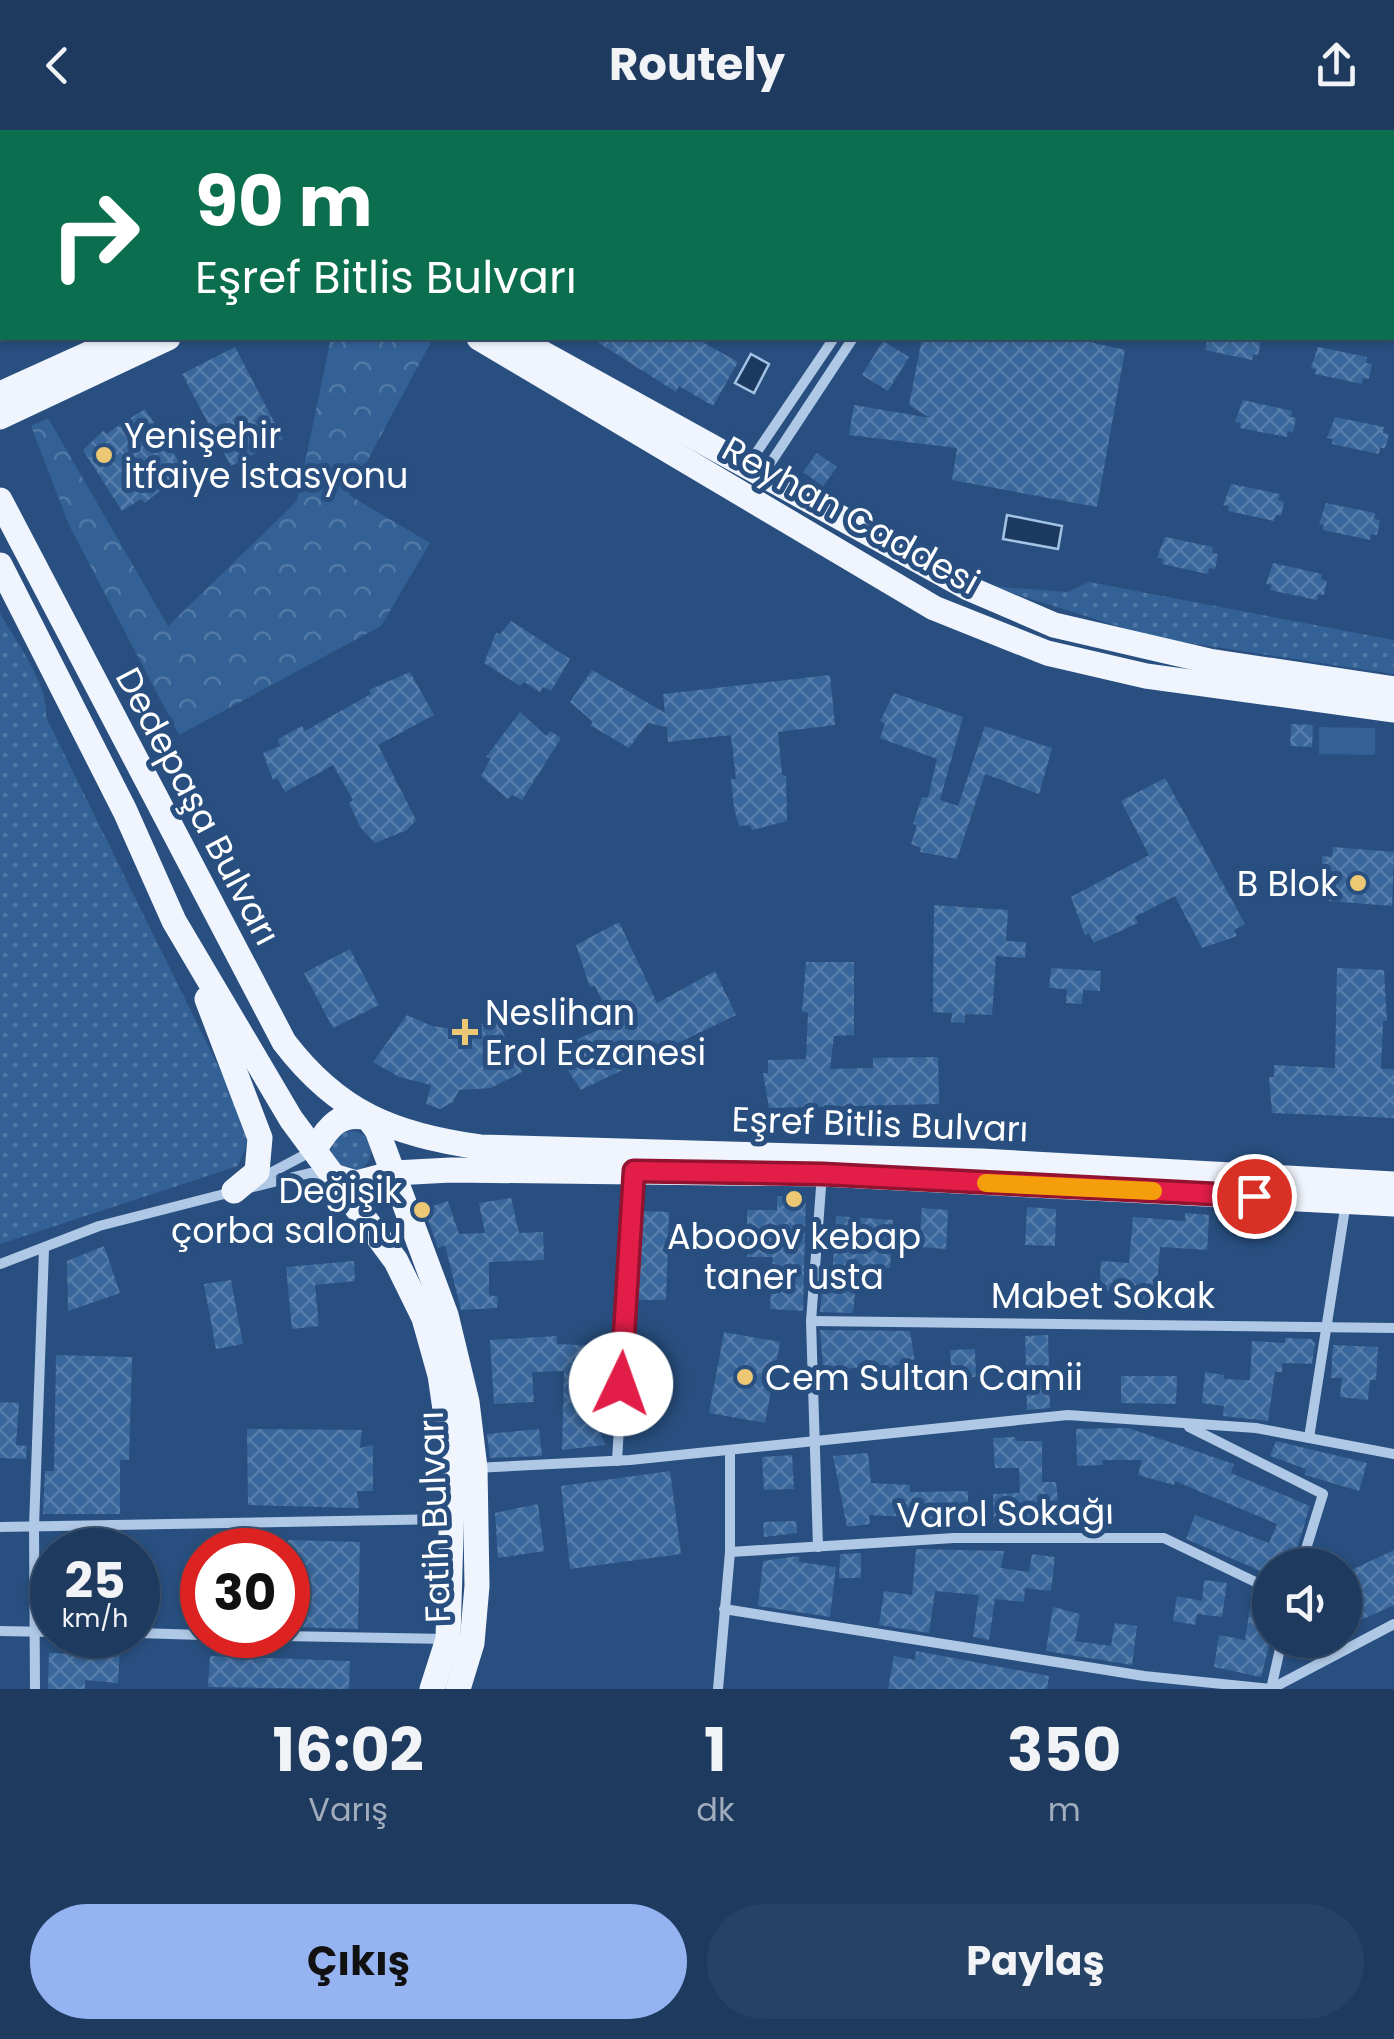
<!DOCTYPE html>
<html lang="tr">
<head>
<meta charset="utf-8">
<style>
  :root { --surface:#1e3b5f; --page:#264265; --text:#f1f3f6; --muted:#a1adbd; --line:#3c5574; --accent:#95b2f1 }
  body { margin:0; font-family:Poppins,sans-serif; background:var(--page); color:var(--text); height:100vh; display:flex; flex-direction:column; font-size:38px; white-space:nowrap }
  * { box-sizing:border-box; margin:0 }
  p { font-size:32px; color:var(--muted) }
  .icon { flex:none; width:55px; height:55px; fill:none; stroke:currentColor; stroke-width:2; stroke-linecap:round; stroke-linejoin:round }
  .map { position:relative; height:1559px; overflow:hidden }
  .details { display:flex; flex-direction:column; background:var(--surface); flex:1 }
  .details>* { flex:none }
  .banner { position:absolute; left:0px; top:0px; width:1395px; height:210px; box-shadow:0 2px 8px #0004,0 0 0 2px var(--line); background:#0b6e4f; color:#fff; overflow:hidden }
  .fabs { position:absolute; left:1252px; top:1418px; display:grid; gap:20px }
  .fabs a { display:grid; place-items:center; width:110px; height:110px; border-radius:50%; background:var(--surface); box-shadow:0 2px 8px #0004,0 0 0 2px var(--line); font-size:50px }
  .speed { position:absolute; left:30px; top:1398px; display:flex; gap:20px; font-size:50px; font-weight:700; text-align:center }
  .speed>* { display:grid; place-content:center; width:130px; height:130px; border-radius:50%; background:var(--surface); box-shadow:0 2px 8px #0004,0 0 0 2px var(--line); line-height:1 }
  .speed small { font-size:25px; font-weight:400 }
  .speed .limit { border:15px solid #d22; background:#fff; color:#111 }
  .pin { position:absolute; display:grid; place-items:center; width:85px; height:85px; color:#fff; margin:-42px; border:5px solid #fff; border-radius:50%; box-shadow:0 2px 10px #0007 }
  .me { position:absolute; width:110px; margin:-55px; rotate:3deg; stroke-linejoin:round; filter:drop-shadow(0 0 8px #0008) }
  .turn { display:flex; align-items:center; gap:35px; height:210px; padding:0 30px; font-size:45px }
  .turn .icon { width:130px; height:130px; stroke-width:2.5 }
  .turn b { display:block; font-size:70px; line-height:85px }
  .eta { display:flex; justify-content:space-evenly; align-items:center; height:170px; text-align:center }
  .eta b { font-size:60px; font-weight:700; line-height:70px }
  .cta { display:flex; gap:20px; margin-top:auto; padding:20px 30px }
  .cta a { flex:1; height:115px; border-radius:60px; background:var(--accent); color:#111; font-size:40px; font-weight:700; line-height:115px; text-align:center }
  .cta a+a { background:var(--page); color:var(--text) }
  header { display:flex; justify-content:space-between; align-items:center; height:130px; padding:0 30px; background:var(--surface); font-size:45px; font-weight:700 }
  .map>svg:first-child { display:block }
  .grass { fill:url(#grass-dots) }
  .forest { fill:url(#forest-crowns) }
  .pitch { fill:#336196 }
  .water { fill:#1c3a60; stroke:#a3c3e5; stroke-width:2.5 }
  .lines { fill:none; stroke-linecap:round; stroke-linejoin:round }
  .stream { stroke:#a3c3e5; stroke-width:5 }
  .building { fill:url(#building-cross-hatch) }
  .minor { stroke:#afc8e5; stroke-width:10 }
  .primary { stroke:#eff4fd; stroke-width:25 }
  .route-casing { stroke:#92132f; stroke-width:25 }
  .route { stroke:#e11d48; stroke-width:18 }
  .slow { stroke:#f59e0b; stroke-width:18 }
  .poi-dot { fill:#ecc875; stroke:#284f7f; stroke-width:4 }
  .labels { text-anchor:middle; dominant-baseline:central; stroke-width:10; stroke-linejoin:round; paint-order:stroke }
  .poi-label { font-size:35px; fill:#fff; stroke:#284f7f; text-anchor:start }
  .street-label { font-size:35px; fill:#fff; stroke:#284f7f }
</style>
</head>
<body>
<header><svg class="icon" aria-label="back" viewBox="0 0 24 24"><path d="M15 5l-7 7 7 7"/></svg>Routely<svg class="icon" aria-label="share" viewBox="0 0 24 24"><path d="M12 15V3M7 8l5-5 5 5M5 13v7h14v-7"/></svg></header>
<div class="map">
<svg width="1394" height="1559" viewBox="0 0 1394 1559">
  <defs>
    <pattern id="grass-dots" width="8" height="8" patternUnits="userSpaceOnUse" patternTransform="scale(2.5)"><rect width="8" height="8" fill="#336196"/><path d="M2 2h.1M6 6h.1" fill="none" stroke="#5279a6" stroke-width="1.8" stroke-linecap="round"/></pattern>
    <pattern id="forest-crowns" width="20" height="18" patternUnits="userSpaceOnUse" patternTransform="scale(2.5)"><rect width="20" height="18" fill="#336196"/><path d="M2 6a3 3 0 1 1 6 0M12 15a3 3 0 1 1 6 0" fill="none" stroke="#5279a6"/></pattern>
    <pattern id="building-cross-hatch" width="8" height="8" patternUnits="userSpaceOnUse" patternTransform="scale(2.5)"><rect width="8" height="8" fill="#39669b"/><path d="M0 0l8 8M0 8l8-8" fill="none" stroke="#577daa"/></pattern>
  </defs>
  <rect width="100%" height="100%" fill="#284f7f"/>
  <g class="grass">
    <path d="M1089 452 1394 510V544L1156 508 990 456 1067 462Z"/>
    <path d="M0 483C15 511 49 554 46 587L251 1003 238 1036 0 1114Z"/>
    <circle cx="351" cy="1021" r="20"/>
  </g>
  <path class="forest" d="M331 208H433L349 365 430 413 381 496 179 605 69 395 31 296 48 288 168 496 297 371Z"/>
  <path class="pitch" d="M1319 597 1375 598V625L1319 624Z"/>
  <g class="water">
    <path d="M751 224 769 234 754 263 735 253Z"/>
    <path d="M1007 385 1062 396 1058 419 1003 409Z"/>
  </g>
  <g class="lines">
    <g class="stream">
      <path d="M1376 0 1377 2"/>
      <path d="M1392 51 1394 55"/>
    </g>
  </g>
  <g class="building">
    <path d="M591 208H707L704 213 738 232 713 276 679 256 676 262Z"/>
    <path d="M922 208H1073L1125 220 1097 377 952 350 957 318 849 305 854 275 930 288 909 275Z"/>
    <path d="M1208 208H1256L1261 210 1258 225 1253 224 1252 230 1205 220Z"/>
    <path d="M883 211 909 227 888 261 862 245Z"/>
    <path d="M235 217 283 309 231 336 182 244Z"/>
    <path d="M1318 217 1367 227 1366 233 1372 234 1369 249 1363 248 1362 254 1315 244 1316 239 1311 238Z"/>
    <path d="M1243 270 1292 281 1291 287 1296 288 1293 303 1288 301 1287 307 1240 298 1241 293 1235 292Z"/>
    <path d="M145 279 184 340 145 373 141 369 122 381 83 320 104 300 106 304Z"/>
    <path d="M1335 287 1384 297 1383 303 1389 304 1385 319 1380 317 1379 324 1332 314 1333 309 1327 308Z"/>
    <path d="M817 323 837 337 823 356 803 342Z"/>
    <path d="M1231 354 1280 364 1278 370 1284 372 1281 386 1276 385 1274 391 1228 381 1229 376 1223 375Z"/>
    <path d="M1326 373 1375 383 1374 389 1380 390 1377 405 1371 404 1370 410 1323 400 1324 395 1319 394Z"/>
    <path d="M1165 407 1213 417 1212 423 1218 424 1215 439 1209 438 1208 444 1162 434 1163 429 1157 428Z"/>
    <path d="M1273 433 1322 444 1321 449 1327 451 1324 465 1318 464 1317 470 1270 460 1272 455 1266 454Z"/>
    <path d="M511 491 570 529 551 561 543 557 540 562 524 552 520 556 484 533 496 503 500 504Z"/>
    <path d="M592 540 665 583 663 564 830 545 835 595 778 602 782 645 786 646 787 691 752 700 750 695 739 696 734 678 731 649H736L731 605 668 612 667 597 648 593 629 618 590 595 593 592 570 572Z"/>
    <path d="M410 542 434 585 378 615 416 690 407 700 375 713 360 697 349 673 353 670 333 635 285 662 277 648 273 650 263 623 280 616 278 609 302 596 305 601 371 564 369 560Z"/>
    <path d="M894 563 963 587 940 670 958 676 985 596 1052 618 1039 664 985 644 957 729 920 722 921 718 911 714 917 695 913 694 922 667 928 668 937 629 880 608 885 594 880 591Z"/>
    <path d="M520 582 546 606 550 601 561 608 522 670 512 665 508 669 481 646 491 628 486 627Z"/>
    <path d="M1291 594 1313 595 1312 617 1290 616Z"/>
    <path d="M1165 648 1245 794 1234 800 1237 806 1202 818 1175 766 1135 787 1138 793 1094 813 1089 803 1085 805 1071 767 1149 725 1121 671Z"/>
    <path d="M1333 717 1394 722 1392 776 1329 771V764L1322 763V726L1332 727Z"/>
    <path d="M934 775 1008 780 1006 811 1026 812 1025 828 996 826 992 885 965 884V893L951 892 952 883 933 882Z"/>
    <path d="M619 792 657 873 715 841 736 885 581 960 562 931 565 928 560 917 613 893 595 856 590 857 576 815Z"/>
    <path d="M350 819 379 875 333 898 304 843Z"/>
    <path d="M806 832H854V905L834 906 830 939 873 938V928L938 927 939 974 769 978 763 943H768V930L806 929 808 883 802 881Z"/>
    <path d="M1051 838 1101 841 1100 861 1083 860 1082 874 1066 873 1067 859 1049 858Z"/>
    <path d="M1337 838 1384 840 1387 891H1383L1381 939H1394V988L1272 983 1269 947H1274V935L1335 938Z"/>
    <path d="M407 885 432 896 460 900 497 890 522 942 491 958 459 960 453 972 440 979 426 974 431 955 399 947 373 932Z"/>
    <path d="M777 1066H806L803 1181 770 1179 773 1127H747V1080H777Z"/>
    <path d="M511 1068 519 1103 543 1102 544 1130 489 1132V1165L498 1167 497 1178 461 1180 445 1115 438 1118 424 1079 448 1071 459 1104 485 1103 479 1073Z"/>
    <path d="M1027 1077 1056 1079 1055 1116 1025 1115Z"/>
    <path d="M922 1078 948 1080 946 1119 919 1117Z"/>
    <path d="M641 1081 669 1082 666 1170H635Z"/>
    <path d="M1185 1083 1209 1085 1207 1120 1160 1117 1155 1178 1129 1177 1130 1162 1099 1161 1101 1131 1129 1133 1133 1087 1185 1091Z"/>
    <path d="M836 1086 893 1090 890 1138 858 1136 853 1183 820 1182 823 1149 832 1150Z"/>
    <path d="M104 1116 120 1163 68 1181 67 1131Z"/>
    <path d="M354 1131 355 1151 315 1155 319 1196 292 1199 286 1137Z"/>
    <path d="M231 1150 243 1214 216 1219 204 1154Z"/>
    <path d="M820 1200 910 1201 916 1239 850 1238V1250L824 1249Z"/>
    <path d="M724 1202 780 1212 765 1293 709 1283Z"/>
    <path d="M1048 1205 1050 1278 1027 1280 1025 1206Z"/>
    <path d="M557 1206V1214L601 1216 599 1298 605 1315 562 1320 564 1241 532 1242 534 1272 494 1274 490 1210Z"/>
    <path d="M1285 1208 1311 1209 1315 1213 1312 1234 1282 1233V1242H1275L1268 1291 1223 1286 1224 1276 1202 1273 1205 1242 1224 1245V1249L1250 1250 1252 1211 1285 1213Z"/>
    <path d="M1333 1215 1378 1217 1376 1250H1370L1368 1270 1340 1267 1342 1248H1331Z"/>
    <path d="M975 1219 976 1247 952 1248 950 1220Z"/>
    <path d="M56 1225 132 1227 129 1330H120V1384H43L45 1341H54Z"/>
    <path d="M1121 1246H1177L1176 1274 1121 1273Z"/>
    <path d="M0 1272 19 1273 16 1315 27 1316 26 1329 0 1328Z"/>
    <path d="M1128 1298 1234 1334 1231 1343 1310 1376 1292 1435H1270V1445L1186 1409 1195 1385 1269 1413 1277 1394 1175 1351 1174 1355 1138 1345 1142 1330H1102L1103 1335 1077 1336 1076 1299Z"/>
    <path d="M247 1299 362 1300 360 1318 373 1315V1361H357L359 1378 248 1375Z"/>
    <path d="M539 1299 542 1326 490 1328 487 1304Z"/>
    <path d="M1015 1307 1016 1311H1042V1352H1056L1059 1382H1053V1392L994 1393 993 1364 1020 1363 1019 1338H995L993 1308Z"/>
    <path d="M1276 1311 1367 1333 1359 1361 1305 1345 1306 1339 1270 1326Z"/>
    <path d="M868 1323 871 1353 910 1355V1362L968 1361V1393H909V1387L869 1385 870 1394 847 1397 833 1326Z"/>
    <path d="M792 1325 794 1359 764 1360 762 1327Z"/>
    <path d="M670 1341 681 1424 570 1439 561 1356Z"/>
    <path d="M538 1374 544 1421 498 1428 495 1383Z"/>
    <path d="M796 1391 797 1403 764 1407 763 1392Z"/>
    <path d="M288 1410 360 1412 358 1499 288 1497Z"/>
    <path d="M916 1419 1004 1421 1001 1438 1029 1442 1032 1424 1055 1427 1051 1461 1025 1458 1024 1472 995 1469 989 1510 973 1507 979 1465 935 1461 929 1503 879 1495 884 1461 912 1465Z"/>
    <path d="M1394 1420V1475L1354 1493 1345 1475V1443Z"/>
    <path d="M861 1423V1448H839L840 1424Z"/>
    <path d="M799 1426V1432L836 1437 830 1487 758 1476 763 1431Z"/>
    <path d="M1204 1450 1227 1453 1222 1487 1197 1484 1195 1495 1173 1491 1177 1466 1202 1471Z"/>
    <path d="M1053 1477 1080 1484 1075 1511 1111 1516 1115 1493 1137 1496 1132 1535 1046 1521Z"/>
    <path d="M1250 1478 1270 1481V1512L1261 1547 1214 1537 1219 1505 1245 1510Z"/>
    <path d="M96 1517 120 1519 118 1553 85 1550V1559H48L49 1523 95 1525Z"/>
    <path d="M916 1521 1049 1546 1047 1559H888L894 1526 915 1530Z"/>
    <path d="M210 1526 350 1531 349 1559 208 1557Z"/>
  </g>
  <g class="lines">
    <g class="minor">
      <path d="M1392 185H1394"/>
      <path d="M1392 201H1394"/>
      <path d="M748 335 834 208"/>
      <path d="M762 346 853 208"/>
      <path d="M261 1048 312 1021"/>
      <path d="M249 1058 310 1043 325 1045"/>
      <path d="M0 1134 99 1096 232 1062"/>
      <path d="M811 1191 1394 1198"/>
      <path d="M1189 1297 1323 1364 1301 1435"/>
      <path d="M1309 1308 1346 1072"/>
      <path d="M617 1331 634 1043"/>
      <path d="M475 1338 630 1330 1068 1285 1256 1298 1394 1324"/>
      <path d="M0 1397 449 1389"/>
      <path d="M818 1417 811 1191 822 1044"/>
      <path d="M730 1422 954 1408H1164L1270 1459"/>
      <path d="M724 1479 1144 1546 1271 1559 1394 1494"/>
      <path d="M0 1501 52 1502"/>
      <path d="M138 1503 202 1505"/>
      <path d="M226 1505 447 1509"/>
      <path d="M35 1559 34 1397 44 1119"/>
      <path d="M718 1559 730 1422V1320"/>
      <path d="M1271 1559 1282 1510"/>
    </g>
    <g class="primary">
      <path d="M250 0 252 2"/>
      <path d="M280 2 281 0"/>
      <path d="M479 208 934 478 1047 523 1146 546 1394 580"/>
      <path d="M515 208 968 458 1054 495 1209 531 1394 559"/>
      <path d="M0 264 124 208"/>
      <path d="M0 287 168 208"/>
      <path d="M0 370 284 912C338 983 394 1005 480 1017L981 1031 1394 1054"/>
      <path d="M0 435 125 681 174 791 291 989 396 1131 424 1188 440 1245 453 1334 448 1509 432 1559"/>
      <path d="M207 869 260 1008 257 1042 234 1061"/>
      <path d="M315 1019C328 997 340 981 368 988L377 1000 446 1185 467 1272 475 1338 477 1456 472 1513 458 1559"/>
      <path d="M333 1046 356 1053 394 1043 451 1040 822 1044 1394 1074"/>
    </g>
  </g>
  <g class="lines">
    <defs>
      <path id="route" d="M621 1254 634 1041 822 1044 1254 1066"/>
    </defs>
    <use href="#route" class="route-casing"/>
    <use href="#route" class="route"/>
    <path class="slow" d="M986 1053 1153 1061"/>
  </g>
  <g class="poi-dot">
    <circle cx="104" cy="325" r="10"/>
    <circle cx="1358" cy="753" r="10"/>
    <path d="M460 887h10v10h10v10h-10v10h-10v-10h-10v-10h10z"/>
    <circle cx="794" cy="1069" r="10"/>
    <circle cx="422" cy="1080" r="10"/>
    <circle cx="745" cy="1247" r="10"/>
  </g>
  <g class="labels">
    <g class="poi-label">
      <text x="124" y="305">Yenişehir<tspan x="124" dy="40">İtfaiye İstasyonu</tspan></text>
      <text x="1338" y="753" text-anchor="end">B Blok</text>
      <text x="485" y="882">Neslihan<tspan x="485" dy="40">Erol Eczanesi</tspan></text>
      <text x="402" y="1060" text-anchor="end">Değişik<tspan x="402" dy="40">çorba salonu</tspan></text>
      <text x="794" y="1106" text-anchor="middle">Abooov kebap<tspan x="794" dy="40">taner usta</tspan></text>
      <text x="765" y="1247">Cem Sultan Camii</text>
    </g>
    <g class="street-label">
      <text transform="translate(851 385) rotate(29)">Reyhan Caddesi</text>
      <text transform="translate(198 676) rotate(62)">Dedepaşa Bulvarı</text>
      <text transform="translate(880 994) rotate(2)">Eşref Bitlis Bulvarı</text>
      <text x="1103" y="1165">Mabet Sokak</text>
      <text transform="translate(1005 1383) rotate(-1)">Varol Sokağı</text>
      <text transform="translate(434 1387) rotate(-92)">Fatih Bulvarı</text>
    </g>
  </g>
</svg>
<div class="fabs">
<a><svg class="icon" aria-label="sound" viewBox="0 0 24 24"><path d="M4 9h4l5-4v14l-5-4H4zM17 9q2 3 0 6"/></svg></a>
</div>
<div class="speed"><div>25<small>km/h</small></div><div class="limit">30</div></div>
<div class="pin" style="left:1254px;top:1066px;background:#d93025"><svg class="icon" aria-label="arrive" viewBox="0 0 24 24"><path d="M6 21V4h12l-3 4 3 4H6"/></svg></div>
<svg class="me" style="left:621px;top:1254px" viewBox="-20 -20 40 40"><circle r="19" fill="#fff"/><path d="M0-13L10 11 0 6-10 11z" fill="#e11d48"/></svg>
<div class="banner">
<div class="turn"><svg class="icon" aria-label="right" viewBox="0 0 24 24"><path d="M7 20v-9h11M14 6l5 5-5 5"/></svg><div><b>90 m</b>Eşref Bitlis Bulvarı</div></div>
</div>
</div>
<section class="details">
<div class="eta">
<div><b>16:02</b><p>Varış</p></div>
<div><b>1</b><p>dk</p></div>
<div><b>350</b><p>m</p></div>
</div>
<div class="cta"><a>Çıkış</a><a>Paylaş</a></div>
</section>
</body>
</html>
